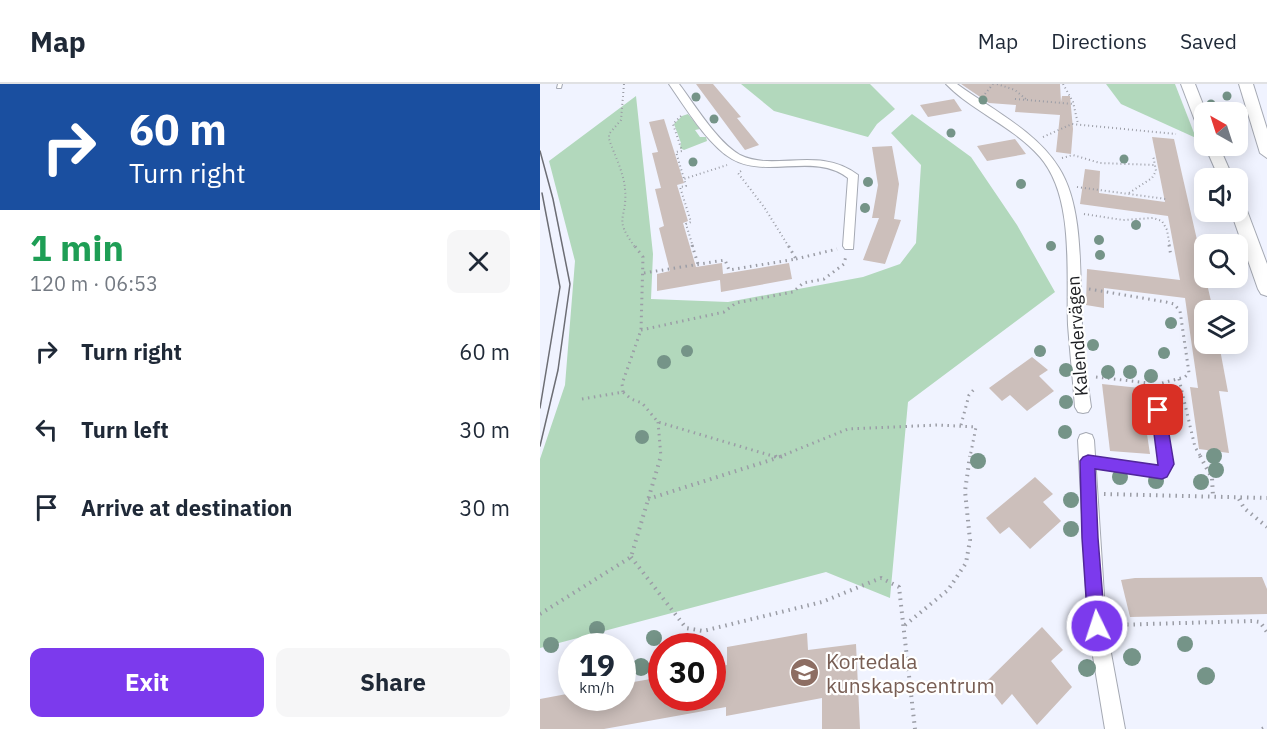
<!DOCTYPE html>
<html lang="en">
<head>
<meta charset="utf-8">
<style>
  :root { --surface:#fff; --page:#f6f6f7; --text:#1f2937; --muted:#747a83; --line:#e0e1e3; --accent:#7c3aed }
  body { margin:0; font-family:"IBM Plex Sans",sans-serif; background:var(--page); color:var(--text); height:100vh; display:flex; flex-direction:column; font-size:22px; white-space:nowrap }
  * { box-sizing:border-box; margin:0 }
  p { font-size:20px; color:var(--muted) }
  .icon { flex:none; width:33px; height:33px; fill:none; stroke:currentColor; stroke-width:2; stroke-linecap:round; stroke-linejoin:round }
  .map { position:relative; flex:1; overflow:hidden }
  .panel { display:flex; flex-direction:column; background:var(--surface); width:540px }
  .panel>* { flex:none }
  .hud { background:#1a4fa0; color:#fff; overflow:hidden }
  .needle { width:39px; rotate:321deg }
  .fabs { position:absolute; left:654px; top:18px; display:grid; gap:12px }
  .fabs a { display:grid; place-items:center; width:54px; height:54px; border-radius:12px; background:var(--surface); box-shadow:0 3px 15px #0003; font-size:30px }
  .speed { position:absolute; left:18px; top:549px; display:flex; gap:12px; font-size:30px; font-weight:700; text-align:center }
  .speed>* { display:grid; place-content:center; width:78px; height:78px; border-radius:50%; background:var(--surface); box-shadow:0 3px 15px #0003; line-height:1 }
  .speed small { font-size:15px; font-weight:400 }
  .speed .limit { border:9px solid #d22; background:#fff; color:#111 }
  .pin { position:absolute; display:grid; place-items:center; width:51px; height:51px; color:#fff; margin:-26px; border-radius:12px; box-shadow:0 3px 9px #0006 }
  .me { position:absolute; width:66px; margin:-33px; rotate:356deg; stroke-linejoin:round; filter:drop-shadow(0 0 4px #0008) }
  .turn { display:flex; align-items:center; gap:21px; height:126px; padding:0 30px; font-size:27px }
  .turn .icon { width:78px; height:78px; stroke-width:2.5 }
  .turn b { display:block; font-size:42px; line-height:51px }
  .round { display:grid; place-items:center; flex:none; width:63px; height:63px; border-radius:12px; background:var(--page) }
  .summary { display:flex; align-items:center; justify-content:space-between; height:102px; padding:0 30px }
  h1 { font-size:36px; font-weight:700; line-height:45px; color:#1e9e55 }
  .primary-button { display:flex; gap:12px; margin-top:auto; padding:12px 30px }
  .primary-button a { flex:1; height:69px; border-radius:12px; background:var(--accent); color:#fff; font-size:24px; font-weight:700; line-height:69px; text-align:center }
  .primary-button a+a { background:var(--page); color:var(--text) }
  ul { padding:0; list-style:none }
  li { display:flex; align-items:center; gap:18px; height:78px; padding:0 30px }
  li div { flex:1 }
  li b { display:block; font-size:22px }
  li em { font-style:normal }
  header { display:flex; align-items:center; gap:36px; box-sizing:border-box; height:84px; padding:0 30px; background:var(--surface); border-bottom:2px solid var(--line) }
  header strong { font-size:28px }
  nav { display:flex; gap:33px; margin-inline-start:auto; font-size:21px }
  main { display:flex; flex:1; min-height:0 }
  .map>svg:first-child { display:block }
  .green { fill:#b2d8bc }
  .building { fill:#ccbfbb }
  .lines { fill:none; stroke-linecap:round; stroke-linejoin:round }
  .lane-casing { stroke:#a5a9b3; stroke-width:2 }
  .street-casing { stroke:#a5a9b3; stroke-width:2 }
  .secondary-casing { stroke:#a5a9b3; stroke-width:2 }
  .path-far2 { stroke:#9b9da6; stroke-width:2; stroke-dasharray:1 3; stroke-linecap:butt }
  .path-far1 { stroke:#9b9da6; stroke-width:3; stroke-dasharray:1.5 4.5; stroke-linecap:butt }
  .path { stroke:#9b9da6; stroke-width:4; stroke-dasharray:1.5 5; stroke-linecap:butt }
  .lane { fill:#fff; fill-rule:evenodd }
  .street { fill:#fff; fill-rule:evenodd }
  .secondary { fill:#fff; fill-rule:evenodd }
  .tram { stroke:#6c6d74; stroke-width:1.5 }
  .tree { fill:#759488 }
  .route { fill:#7c3aed; stroke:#51269a; stroke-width:1.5 }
  .labels { text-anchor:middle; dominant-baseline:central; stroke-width:4.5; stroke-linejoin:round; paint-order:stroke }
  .street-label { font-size:18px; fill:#1b1c20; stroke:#fff }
  .near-education-label { font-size:21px; fill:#785e54; stroke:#fff; text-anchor:start }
</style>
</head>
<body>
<header>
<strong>Map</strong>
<nav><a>Map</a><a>Directions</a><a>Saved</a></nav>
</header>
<main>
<section class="panel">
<div class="hud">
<div class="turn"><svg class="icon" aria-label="right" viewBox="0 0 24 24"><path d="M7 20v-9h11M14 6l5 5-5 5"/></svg><div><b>60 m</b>Turn right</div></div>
</div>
<div class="summary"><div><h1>1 min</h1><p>120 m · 06:53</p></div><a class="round"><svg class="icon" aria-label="close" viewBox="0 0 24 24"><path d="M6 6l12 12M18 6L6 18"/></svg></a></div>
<ul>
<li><svg class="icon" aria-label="right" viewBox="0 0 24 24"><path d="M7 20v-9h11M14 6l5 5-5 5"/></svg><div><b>Turn right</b></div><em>60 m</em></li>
<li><svg class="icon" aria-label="left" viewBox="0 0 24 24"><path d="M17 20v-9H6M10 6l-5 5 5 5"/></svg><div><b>Turn left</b></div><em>30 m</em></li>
<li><svg class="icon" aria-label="arrive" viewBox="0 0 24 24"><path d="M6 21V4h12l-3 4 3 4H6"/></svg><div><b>Arrive at destination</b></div><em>30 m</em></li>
</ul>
<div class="primary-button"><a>Exit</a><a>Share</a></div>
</section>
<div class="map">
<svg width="727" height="645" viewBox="0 0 727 645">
  <rect width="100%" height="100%" fill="#f0f3ff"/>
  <g class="green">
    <path d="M201 0H330L355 25 337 40 328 53 234 27Z"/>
    <path d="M566 0H635L656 54 581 20Z"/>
    <path d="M96 12 113 170 111 215 188 218 323 193 360 180 376 159 381 81 351 49 372 30 431 73 477 141 515 208 368 318 350 514 286 488 0 564V375L25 301 35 177 9 77Z"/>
    <path d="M148 30 160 45 155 46 160 53H166L167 57 144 66 140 64 141 59 134 40 142 32Z"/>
  </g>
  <g class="building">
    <path d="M156 0H173L201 33 197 34 219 61 205 66Z"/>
    <path d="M421 0H520L521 18 522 12H530L533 45 531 70 516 68 520 31 475 28 476 21 449 19Z"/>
    <path d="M414 15 422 27 388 33 380 21Z"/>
    <path d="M124 35 144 99 137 101 148 137 143 139 156 183 182 179 183 190 249 179 252 195 181 208 180 196 117 207V190L130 187 119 144 124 142 115 105 121 104 112 69 118 68 109 38Z"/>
    <path d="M612 53 634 55 673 226H664V260H679L688 308 679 307 689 369 659 365 650 303 658 304 645 214 564 204V224L546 221 547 185 640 196 628 132 540 120 545 85 560 87 559 109 625 118Z"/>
    <path d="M475 55 486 70 447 77 437 62Z"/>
    <path d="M352 62 359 100 354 135 361 136 345 180 323 176 339 134H332L338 101 332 63Z"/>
    <path d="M492 273 508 286 499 292 514 307 487 327 470 311 462 317 449 304Z"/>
    <path d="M562 300 600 304 610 370 570 367Z"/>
    <path d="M495 393 513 410 503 418 521 437 490 465 469 443 460 450 446 434Z"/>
    <path d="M722 493 727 505V530L590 533 581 496 595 494Z"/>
    <path d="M502 543 523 566 511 577 532 603 497 641 472 610 462 621 445 599Z"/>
    <path d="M267 549 268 566 316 560 320 645H282V614L186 632V623L64 645H0V615L32 609V614H82V600L122 593V614H172V584L187 581V563Z"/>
  </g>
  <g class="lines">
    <defs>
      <g id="lane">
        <path d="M18 0H22L21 4H17Z"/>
        <path d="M615 305 618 306 619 308 630 380 625 391 622 392 545 380 544 377 545 374 548 373 620 384 622 380 611 308 612 306Z"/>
      </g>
      <g id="street">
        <path d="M129 0H139C155 21 177 58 200 71 234 88 279 61 318 91L313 165H305L303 162 308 94C275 68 227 95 192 75 168 61 145 23 129 0Z"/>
        <path d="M406 0H417C451 25 496 47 519 84 545 125 539 194 542 241 544 268 547 296 551 323L548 328 543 329 538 328 535 323C533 296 530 268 528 241 526 191 535 113 500 73 473 42 433 28 406 0Z"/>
        <path d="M546 349 552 351 554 356 566 542 585 645H565L548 542 538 356 540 351Z"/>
      </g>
      <g id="secondary">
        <path d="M641 0H655L666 28 664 46 657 42Z"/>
        <path d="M699 0H713L727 45V74L720 69Z"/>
        <path d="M665 62H679L693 94H679Z"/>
        <path d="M698 119 704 120 706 124 727 180V212L721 210 718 205 691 128H698Z"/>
      </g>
    </defs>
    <use href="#lane" class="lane-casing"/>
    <use href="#street" class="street-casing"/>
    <use href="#secondary" class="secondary-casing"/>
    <g class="path-far2">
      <path d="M84 0 81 36 69 50V55C74 70 84 89 85 105 88 136 72 132 95 163"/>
      <path d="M457 0 475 6 487 16"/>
      <path d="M523 0 533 18 538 40"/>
      <path d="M445 10 453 0"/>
      <path d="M475 15 534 20"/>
      <path d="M141 32 133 40 142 67 136 68 144 95"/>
      <path d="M503 53 532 40 636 50"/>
      <path d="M522 74 533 71 560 79 615 81"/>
      <path d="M201 87 198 89 224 123 249 163"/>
      <path d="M537 103 626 115"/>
      <path d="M589 109 612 94 616 87 613 71"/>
      <path d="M544 130 583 136 613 134 622 137 627 146 630 163"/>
      <path d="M153 163 146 140 151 138 140 103 146 102 144 95 187 81"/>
    </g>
    <g class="path-far1">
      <path d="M152 161 158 180"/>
      <path d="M629 161 631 172"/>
      <path d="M256 175 297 165"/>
      <path d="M104 189 185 176 189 186 256 175 248 161"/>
      <path d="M549 205 626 218 634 220 640 227 649 289 645 293 622 299"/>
      <path d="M101 246 184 228 196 219 253 208 263 199 284 195 304 180 306 172"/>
      <path d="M556 293 609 299"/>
      <path d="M639 295 655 363 661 373"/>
      <path d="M83 308 82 300 101 246 103 173 94 161"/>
      <path d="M42 315 83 308 91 315 102 319 118 338 236 373"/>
      <path d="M118 338 121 373"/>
      <path d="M421 341 429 311 436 303"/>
      <path d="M239 373 308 345 398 341 436 343 430 373"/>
    </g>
    <g class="path">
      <path d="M235 372 237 374 243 372"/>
      <path d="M660 372 672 394 673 413"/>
      <path d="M564 410 727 414"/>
      <path d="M108 415 237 374"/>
      <path d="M699 415 704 424 727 443"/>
      <path d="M91 473 146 544 163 547 282 518 341 494 359 503 375 645"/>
      <path d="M0 530 91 473 121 372"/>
      <path d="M365 541 408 506 426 479 430 456 425 407 430 372"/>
      <path d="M574 541 712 537 720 538 727 548"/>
      <path d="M722 645 727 643"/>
    </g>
    <use href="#lane" class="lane"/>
    <use href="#street" class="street"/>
    <use href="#secondary" class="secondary"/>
    <g class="tram">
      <path d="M0 67 13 115 30 200 18 286 0 362"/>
      <path d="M0 324 20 203 2 109"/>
    </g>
  </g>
  <g class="tree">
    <circle cx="687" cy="12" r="4.5"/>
    <circle cx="156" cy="13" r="4.5"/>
    <circle cx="443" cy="16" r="4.5"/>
    <circle cx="671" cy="20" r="4.5"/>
    <circle cx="174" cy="35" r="4.5"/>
    <circle cx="411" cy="49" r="4.5"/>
    <circle cx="584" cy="75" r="4.5"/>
    <circle cx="153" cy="78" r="4.5"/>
    <circle cx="328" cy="98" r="5"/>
    <circle cx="481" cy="100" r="5"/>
    <circle cx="325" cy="124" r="5"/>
    <circle cx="596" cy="141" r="5"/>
    <circle cx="559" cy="156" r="5"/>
    <circle cx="511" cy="162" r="5"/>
    <circle cx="560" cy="171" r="5"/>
    <circle cx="631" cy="239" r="6"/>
    <circle cx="553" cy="261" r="6"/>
    <circle cx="147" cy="267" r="6"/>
    <circle cx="500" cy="267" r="6"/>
    <circle cx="624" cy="269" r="6"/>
    <circle cx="124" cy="278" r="7"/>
    <circle cx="526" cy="286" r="7"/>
    <circle cx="568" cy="288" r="7"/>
    <circle cx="590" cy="288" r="7"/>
    <circle cx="611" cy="292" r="7"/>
    <circle cx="526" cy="318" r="7"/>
    <circle cx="525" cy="348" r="7"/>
    <circle cx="102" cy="353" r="7"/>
    <circle cx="674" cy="372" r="8"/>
    <circle cx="438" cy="377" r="8"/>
    <circle cx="676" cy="386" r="8"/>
    <circle cx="580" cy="393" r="8"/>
    <circle cx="616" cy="397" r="8"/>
    <circle cx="661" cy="398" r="8"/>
    <circle cx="531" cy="416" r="8"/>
    <circle cx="531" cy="445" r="8"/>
    <circle cx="541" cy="544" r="8"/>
    <circle cx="57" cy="545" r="8"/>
    <circle cx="114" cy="554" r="8"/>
    <circle cx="645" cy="560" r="8"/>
    <circle cx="11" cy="561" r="8"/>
    <circle cx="592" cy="573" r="9"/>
    <circle cx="101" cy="583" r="9"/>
    <circle cx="547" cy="584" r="9"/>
    <circle cx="666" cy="592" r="9"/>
  </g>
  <path class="route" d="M618 320 623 322 625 326 634 380 627 393 622 395 555 385 558 454 565 542 563 548 557 551 551 548 548 542 542 454 540 377 543 373 548 371 618 381 611 326 613 322Z"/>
  <defs>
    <symbol id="school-disc" viewBox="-11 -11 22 22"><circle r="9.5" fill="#8d6e63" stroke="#fff"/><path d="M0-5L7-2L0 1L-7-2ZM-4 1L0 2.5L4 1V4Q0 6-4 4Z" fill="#fff"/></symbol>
  </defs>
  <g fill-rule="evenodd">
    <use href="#school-disc" x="248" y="572" width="33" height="33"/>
  </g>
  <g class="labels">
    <g class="street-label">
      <text transform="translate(537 252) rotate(-94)">Kalendervägen</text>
    </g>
    <g class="near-education-label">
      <text x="286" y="577">Kortedala<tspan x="286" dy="24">kunskapscentrum</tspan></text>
    </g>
  </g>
</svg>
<div class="fabs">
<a><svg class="needle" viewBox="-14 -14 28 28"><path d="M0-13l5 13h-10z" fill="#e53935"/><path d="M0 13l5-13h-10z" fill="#747a83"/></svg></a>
<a><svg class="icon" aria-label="sound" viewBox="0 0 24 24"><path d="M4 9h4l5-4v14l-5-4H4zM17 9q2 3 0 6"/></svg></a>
<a><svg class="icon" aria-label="search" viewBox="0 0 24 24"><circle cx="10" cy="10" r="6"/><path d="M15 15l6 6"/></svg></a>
<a><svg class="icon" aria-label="layers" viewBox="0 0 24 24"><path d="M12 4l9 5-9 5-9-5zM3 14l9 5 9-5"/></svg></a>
</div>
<div class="speed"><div>19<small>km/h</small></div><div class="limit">30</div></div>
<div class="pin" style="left:618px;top:326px;background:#d93025"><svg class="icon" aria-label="arrive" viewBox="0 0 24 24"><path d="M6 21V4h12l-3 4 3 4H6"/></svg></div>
<svg class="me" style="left:557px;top:542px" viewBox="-20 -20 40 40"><circle r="17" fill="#7c3aed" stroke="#fff" stroke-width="3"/><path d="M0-11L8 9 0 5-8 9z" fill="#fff"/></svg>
</div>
</main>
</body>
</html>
